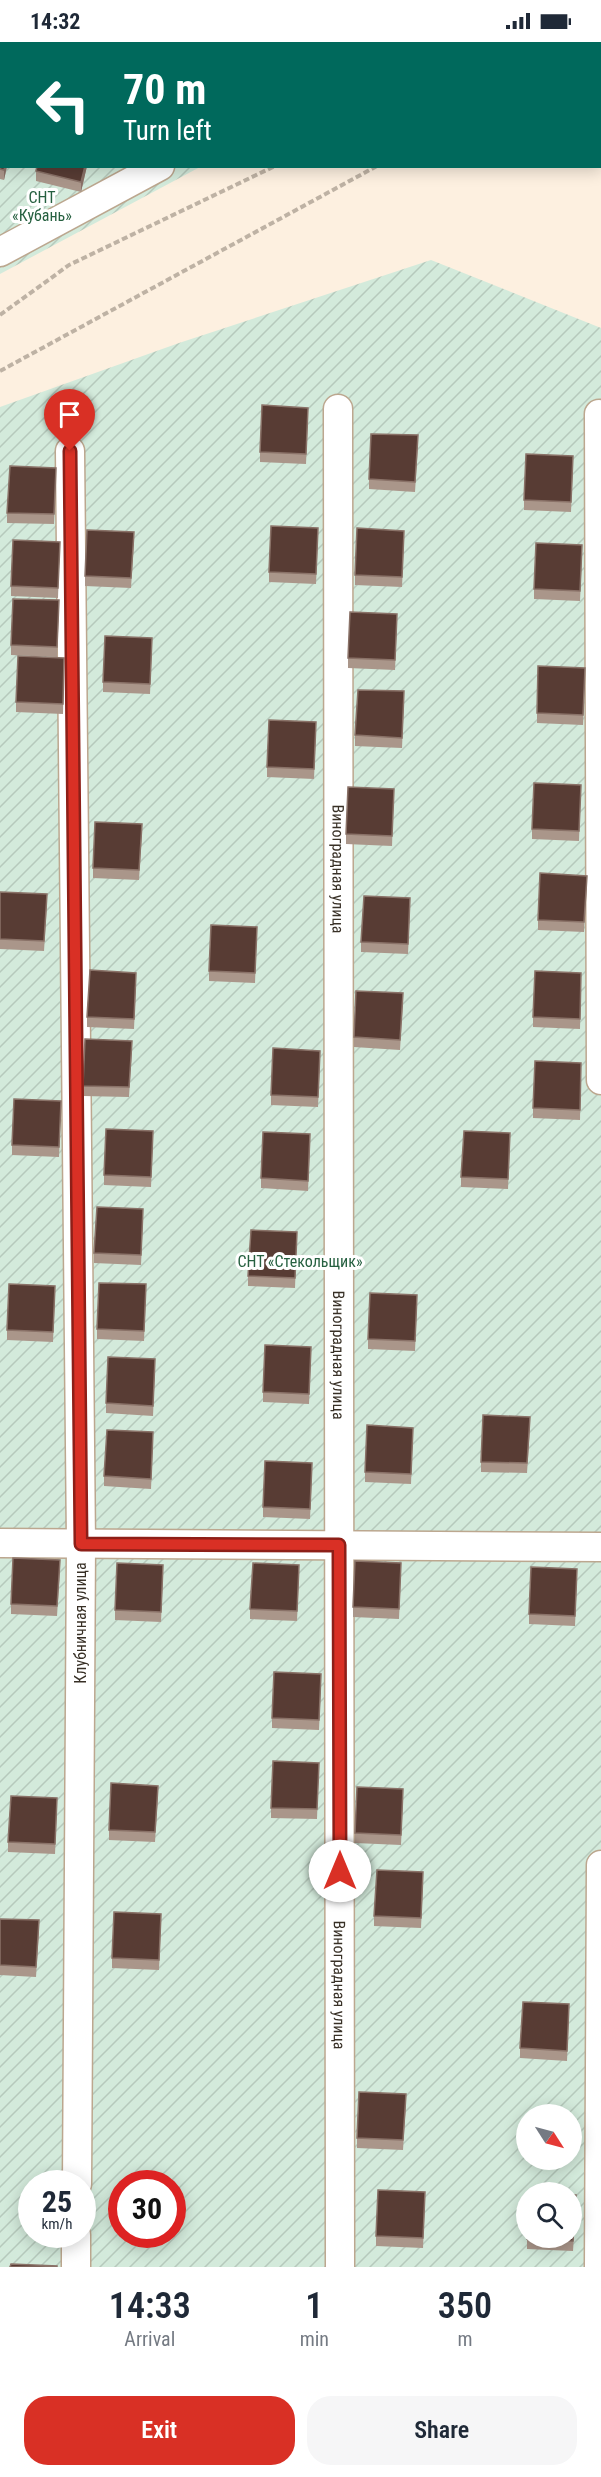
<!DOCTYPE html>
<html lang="en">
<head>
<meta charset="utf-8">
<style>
  :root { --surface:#fff; --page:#f6f6f7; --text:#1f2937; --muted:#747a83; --accent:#d93025 }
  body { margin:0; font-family:"Roboto Condensed",sans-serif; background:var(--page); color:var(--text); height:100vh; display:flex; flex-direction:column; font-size:22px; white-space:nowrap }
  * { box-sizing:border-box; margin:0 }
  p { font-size:20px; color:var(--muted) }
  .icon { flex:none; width:33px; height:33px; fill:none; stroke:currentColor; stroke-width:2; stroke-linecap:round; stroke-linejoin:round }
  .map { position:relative; height:2225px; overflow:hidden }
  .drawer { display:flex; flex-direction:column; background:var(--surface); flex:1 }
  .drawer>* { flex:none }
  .guide { position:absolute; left:0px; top:0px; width:602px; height:126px; box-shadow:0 3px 15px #0003; background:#00695c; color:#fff; overflow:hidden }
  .needle { width:39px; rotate:126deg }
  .buttons { position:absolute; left:516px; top:2062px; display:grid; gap:12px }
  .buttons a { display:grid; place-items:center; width:66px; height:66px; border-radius:50%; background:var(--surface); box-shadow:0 3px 15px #0003; font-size:30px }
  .speed { position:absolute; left:18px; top:2128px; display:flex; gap:12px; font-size:30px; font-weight:700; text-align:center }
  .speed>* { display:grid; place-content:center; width:78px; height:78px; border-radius:50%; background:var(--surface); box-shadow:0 3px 15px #0003; line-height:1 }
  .speed small { font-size:15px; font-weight:400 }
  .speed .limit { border:9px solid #d22; background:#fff; color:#111 }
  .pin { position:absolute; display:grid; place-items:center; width:51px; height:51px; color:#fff; margin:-62px -26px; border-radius:50% 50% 50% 0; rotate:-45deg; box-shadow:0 0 6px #0007 }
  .pin .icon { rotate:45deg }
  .me { position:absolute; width:66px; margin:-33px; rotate:0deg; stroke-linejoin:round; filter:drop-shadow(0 0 4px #0008) }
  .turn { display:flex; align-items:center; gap:21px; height:126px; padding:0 24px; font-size:27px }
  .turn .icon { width:78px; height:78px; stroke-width:2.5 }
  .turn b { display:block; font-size:42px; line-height:51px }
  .eta { display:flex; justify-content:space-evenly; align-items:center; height:102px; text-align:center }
  .eta b { font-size:36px; font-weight:600; line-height:42px }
  .action { display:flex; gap:12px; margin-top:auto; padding:12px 24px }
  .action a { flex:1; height:69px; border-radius:24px; background:var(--accent); color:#fff; font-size:24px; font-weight:600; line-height:69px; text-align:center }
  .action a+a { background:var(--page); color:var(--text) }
  .status { display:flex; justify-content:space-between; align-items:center; height:42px; padding:0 30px; background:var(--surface); direction:ltr }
  .status svg { height:16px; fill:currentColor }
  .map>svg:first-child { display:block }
  .garden { fill:url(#garden-furrows); fill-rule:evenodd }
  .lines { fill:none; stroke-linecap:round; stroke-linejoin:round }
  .street-casing { stroke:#bca78f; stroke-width:31 }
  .path { stroke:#beb2a4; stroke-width:4; stroke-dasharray:6 3; stroke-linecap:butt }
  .street { stroke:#fff; stroke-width:28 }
  .wall { fill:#aa968a }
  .shaded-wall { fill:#8a7268 }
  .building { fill:#583c34; stroke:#8a7268; stroke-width:1.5 }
  .route-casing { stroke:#8d1f18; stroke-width:15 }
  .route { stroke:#d93025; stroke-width:10 }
  .labels { text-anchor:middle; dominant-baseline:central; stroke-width:6; stroke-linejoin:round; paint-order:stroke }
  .park-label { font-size:16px; fill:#266040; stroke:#fff }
  .street-label { font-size:16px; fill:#383026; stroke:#fff }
</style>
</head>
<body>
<div class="status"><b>14:32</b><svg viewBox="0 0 49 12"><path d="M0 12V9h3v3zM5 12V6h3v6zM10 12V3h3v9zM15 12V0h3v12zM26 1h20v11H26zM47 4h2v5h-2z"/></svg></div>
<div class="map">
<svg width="601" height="2225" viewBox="0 0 601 2225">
  <defs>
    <pattern id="garden-furrows" width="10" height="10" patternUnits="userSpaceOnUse" patternTransform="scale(1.5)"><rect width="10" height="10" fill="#d3eadb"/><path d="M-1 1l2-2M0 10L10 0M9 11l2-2" fill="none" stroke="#b6c9bc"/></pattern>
  </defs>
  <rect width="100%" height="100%" fill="#fdf0e0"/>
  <g class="garden">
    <path d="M0 0H428L429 1 2 2V124L200 125 0 232Z"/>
    <path d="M431 218 601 286V2225H0V365L179 301ZM526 2073H572V2118H526ZM32 2142H82V2193H32ZM122 2142H172V2193H122ZM526 2151H572V2196H526Z"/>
  </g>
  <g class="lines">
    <defs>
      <g id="street">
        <path d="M389 2 392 0"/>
        <path d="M0 210 160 124"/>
        <path id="s1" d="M338 367 340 2225"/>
        <path d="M599 372 601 1038"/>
        <path d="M70 409 81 1502 77 2142"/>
        <path d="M0 1501 601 1505"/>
        <path d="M76 2225V2193"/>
        <path d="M599 2225 601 1823"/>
      </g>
    </defs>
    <use href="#street" class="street-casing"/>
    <g class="path">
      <path d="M497 2 499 0"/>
      <path d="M600 111H601"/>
      <path d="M0 273 69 223 275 124"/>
      <path d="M0 329 377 124"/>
    </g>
    <use href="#street" class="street"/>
  </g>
  <g class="wall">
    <path d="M0 0H18V2H2L0 1Z"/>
    <path d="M0 79 2 124H7L4 138 0 137Z"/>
    <path d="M87 124 81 150 36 139V129Z"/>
    <path d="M308 376 306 422 260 420V410Z"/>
    <path d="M418 403 415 450 369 447V437Z"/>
    <path d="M573 424 571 470 524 468V458Z"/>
    <path d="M56 436 54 482 7 481V471Z"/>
    <path d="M318 496 316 542 269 540V530Z"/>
    <path d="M404 499 402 545 355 543V533Z"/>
    <path d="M60 500 58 556 11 554V544Z"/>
    <path d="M134 500 131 546 85 544V534Z"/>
    <path d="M582 513 580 559 534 557V547Z"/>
    <path d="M59 568 57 615 11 613V603Z"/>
    <path d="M397 582 395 628 348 626V616Z"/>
    <path d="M152 606 150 652 103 650V640Z"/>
    <path d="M64 626 63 672 16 670V660Z"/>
    <path d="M585 636 583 683 537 681V671Z"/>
    <path d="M404 659 402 706 355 704V693Z"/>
    <path d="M316 690 314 737 267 735V725Z"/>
    <path d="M581 743 579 799 532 797V787Z"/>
    <path d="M394 747 392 804 346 802V792Z"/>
    <path d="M142 792 139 838 93 836V826Z"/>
    <path d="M587 844 584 890 538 888V878Z"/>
    <path d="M0 850 47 862 44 909 0 907Z"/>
    <path d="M410 866 408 912 361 910V900Z"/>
    <path d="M257 885 255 941 209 939V929Z"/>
    <path d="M136 941 134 987 87 985V975Z"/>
    <path d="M581 941 580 987 533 985V975Z"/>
    <path d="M403 961 400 1008 354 1005V995Z"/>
    <path d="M132 1009 129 1055 83 1054V1044Z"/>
    <path d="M320 1019 318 1065 271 1063V1053Z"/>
    <path d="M581 1021 580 1078 533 1076V1066Z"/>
    <path d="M61 1069 59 1115 12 1113V1103Z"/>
    <path d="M153 1099 151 1145 104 1143V1133Z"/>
    <path d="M510 1101 508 1147 461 1145V1135Z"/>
    <path d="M310 1102 308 1149 261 1146V1136Z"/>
    <path d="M143 1177 141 1223 94 1221V1211Z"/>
    <path d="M297 1190 295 1246 248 1244V1234Z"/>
    <path d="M146 1252 144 1299 97 1297V1287Z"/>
    <path d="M55 1254 53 1300 7 1298V1288Z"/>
    <path d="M417 1263 415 1309 368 1307V1297Z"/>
    <path d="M311 1315 309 1362 263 1360V1350Z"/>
    <path d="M155 1327 153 1374 106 1371V1361Z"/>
    <path d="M530 1385 527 1431 481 1430V1420Z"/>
    <path d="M413 1386 411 1442 365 1440V1430Z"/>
    <path d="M153 1400 151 1447 104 1444V1434Z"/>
    <path d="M312 1431 310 1477 263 1475V1465Z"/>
    <path d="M60 1528 57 1574 11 1572V1562Z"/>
    <path d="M401 1531 399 1577 353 1575V1565Z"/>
    <path d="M163 1533 161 1580 115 1578V1568Z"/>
    <path d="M299 1533 297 1579 250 1577V1567Z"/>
    <path d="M577 1537 575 1584 529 1582V1572Z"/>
    <path d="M321 1642 319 1688 272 1686V1676Z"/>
    <path d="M319 1721 317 1777 271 1776V1766Z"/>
    <path d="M158 1754 155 1800 109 1798V1788Z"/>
    <path d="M403 1757 401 1803 355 1801V1791Z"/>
    <path d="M57 1766 55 1812 8 1810V1800Z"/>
    <path d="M423 1840 421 1886 374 1884V1874Z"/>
    <path d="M0 1877 39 1888 36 1935 0 1933Z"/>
    <path d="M161 1882 159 1928 112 1926V1916Z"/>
    <path d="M569 1972 567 2019 520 2016V2006Z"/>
    <path d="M406 2062 403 2108 357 2106V2096Z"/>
    <path d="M425 2160 423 2206 376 2204V2194Z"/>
    <path d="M576 2163 573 2209 527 2207V2196Z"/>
  </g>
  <g class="shaded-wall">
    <path d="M5 124H7L4 138V128Z"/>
    <path d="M85 124H87L81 150V140Z"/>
  </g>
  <g class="building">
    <path d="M269 0H317L316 2H271L269 1Z"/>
    <path d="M0 79H2V124H5L4 128 0 127Z"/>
    <path d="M37 124H85L81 140 36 129Z"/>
    <path d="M262 363 308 366 306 412 260 410Z"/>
    <path d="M371 392 418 393 415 440 369 437Z"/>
    <path d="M526 412 573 414 571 460 524 458Z"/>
    <path d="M10 424 56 426 54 472 7 471Z"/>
    <path d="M271 484 318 486 316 532 269 530Z"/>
    <path d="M357 486 404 489 402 535 355 533Z"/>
    <path d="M87 488 134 490 131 536 85 534Z"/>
    <path d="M13 498 60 500 58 546 11 544Z"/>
    <path d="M536 501 582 503 580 549 534 547Z"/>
    <path d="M13 557 59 558 57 605 11 603Z"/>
    <path d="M350 570 397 572 395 618 348 616Z"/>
    <path d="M105 594 152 596 150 642 103 640Z"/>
    <path d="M18 614 64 616 63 662 16 660Z"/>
    <path d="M538 624 585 626 583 673 537 671Z"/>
    <path d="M358 648 404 649 402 696 355 693Z"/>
    <path d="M269 678 316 680 314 727 267 725Z"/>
    <path d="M534 741 581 743 579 789 532 787Z"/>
    <path d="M348 745 394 747 392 794 346 792Z"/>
    <path d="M95 780 142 782 139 828 93 826Z"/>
    <path d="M540 831 587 834 584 880 538 878Z"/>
    <path d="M0 850 47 852 44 899 0 897Z"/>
    <path d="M364 854 410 856 408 902 361 900Z"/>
    <path d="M211 883 257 885 255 931 209 929Z"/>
    <path d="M90 928 136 931 134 977 87 975Z"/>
    <path d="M535 929 581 931 580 977 533 975Z"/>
    <path d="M356 949 403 951 400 998 354 995Z"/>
    <path d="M85 997 132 999 129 1045 83 1044Z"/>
    <path d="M273 1006 320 1009 318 1055 271 1053Z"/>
    <path d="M535 1019 581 1021 580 1068 533 1066Z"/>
    <path d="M14 1057 61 1059 59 1105 12 1103Z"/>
    <path d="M106 1087 153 1089 151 1135 104 1133Z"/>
    <path d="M464 1089 510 1091 508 1137 461 1135Z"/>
    <path d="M263 1090 310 1092 308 1139 261 1136Z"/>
    <path d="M97 1165 143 1167 141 1213 94 1211Z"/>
    <path d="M251 1188 297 1190 295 1236 248 1234Z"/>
    <path d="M99 1241 146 1242 144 1289 97 1287Z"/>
    <path d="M9 1242 55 1244 53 1290 7 1288Z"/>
    <path d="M370 1251 417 1253 415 1299 368 1297Z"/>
    <path d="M265 1303 311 1305 309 1352 263 1350Z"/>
    <path d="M108 1315 155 1317 153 1364 106 1361Z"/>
    <path d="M483 1373 530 1375 527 1421 481 1420Z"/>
    <path d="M367 1383 413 1386 411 1432 365 1430Z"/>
    <path d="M107 1388 153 1390 151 1437 104 1434Z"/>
    <path d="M265 1419 312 1421 310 1467 263 1465Z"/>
    <path d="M13 1516 60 1518 57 1564 11 1562Z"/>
    <path d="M355 1519 401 1521 399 1567 353 1565Z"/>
    <path d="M117 1521 163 1523 161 1570 115 1568Z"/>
    <path d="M253 1521 299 1523 297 1569 250 1567Z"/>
    <path d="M531 1525 577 1527 575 1574 529 1572Z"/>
    <path d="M274 1630 321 1632 319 1678 272 1676Z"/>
    <path d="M273 1719 319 1721 317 1767 271 1766Z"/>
    <path d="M111 1741 158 1744 155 1790 109 1788Z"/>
    <path d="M357 1745 403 1747 401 1793 355 1791Z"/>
    <path d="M11 1754 57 1756 55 1802 8 1800Z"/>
    <path d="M377 1828 423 1830 421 1876 374 1874Z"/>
    <path d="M114 1870 161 1872 159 1918 112 1916Z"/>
    <path d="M0 1877 39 1878 36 1925 0 1923Z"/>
    <path d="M523 1960 569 1962 567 2009 520 2006Z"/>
    <path d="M359 2050 406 2052 403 2098 357 2096Z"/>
    <path d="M378 2148 425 2150 423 2196 376 2194Z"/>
    <path d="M572 2153H576L573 2199 527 2197V2196H572Z"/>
    <path d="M11 2222 57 2224V2225H10Z"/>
  </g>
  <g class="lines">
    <defs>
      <path id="route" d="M70 409 81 1502 339 1503 340 1829"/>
    </defs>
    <use href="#route" class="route-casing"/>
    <use href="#route" class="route"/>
  </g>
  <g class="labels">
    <g class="park-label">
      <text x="42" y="155">СНТ<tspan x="42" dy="18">«Кубань»</tspan></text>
      <text x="300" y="1219">СНТ «Стекольщик»</text>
    </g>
    <g class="street-label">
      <text stroke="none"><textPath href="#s1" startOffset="460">Виноградная улица</textPath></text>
      <text stroke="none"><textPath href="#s1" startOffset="946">Виноградная улица</textPath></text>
      <text transform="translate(80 1581) rotate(-90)">Клубничная улица</text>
      <text stroke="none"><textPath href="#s1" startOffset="1576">Виноградная улица</textPath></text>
    </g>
  </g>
</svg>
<div class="buttons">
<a><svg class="needle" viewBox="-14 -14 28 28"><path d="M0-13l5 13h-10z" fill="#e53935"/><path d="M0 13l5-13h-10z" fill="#747a83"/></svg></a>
<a><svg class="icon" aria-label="search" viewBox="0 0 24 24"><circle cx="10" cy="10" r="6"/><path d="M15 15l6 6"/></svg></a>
</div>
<div class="speed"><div>25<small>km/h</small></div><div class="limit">30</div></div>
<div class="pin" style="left:70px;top:409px;background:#d93025"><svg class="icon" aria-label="arrive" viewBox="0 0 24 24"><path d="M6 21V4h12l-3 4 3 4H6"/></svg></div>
<svg class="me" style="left:340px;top:1829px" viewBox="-20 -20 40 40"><circle r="19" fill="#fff"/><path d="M0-13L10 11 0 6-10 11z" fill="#d93025"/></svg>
<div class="guide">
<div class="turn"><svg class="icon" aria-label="left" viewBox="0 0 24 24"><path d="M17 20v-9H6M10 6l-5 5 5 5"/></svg><div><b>70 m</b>Turn left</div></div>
</div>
</div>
<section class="drawer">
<div class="eta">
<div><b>14:33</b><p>Arrival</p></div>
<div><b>1</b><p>min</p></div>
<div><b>350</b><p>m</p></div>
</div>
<div class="action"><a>Exit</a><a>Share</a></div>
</section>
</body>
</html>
